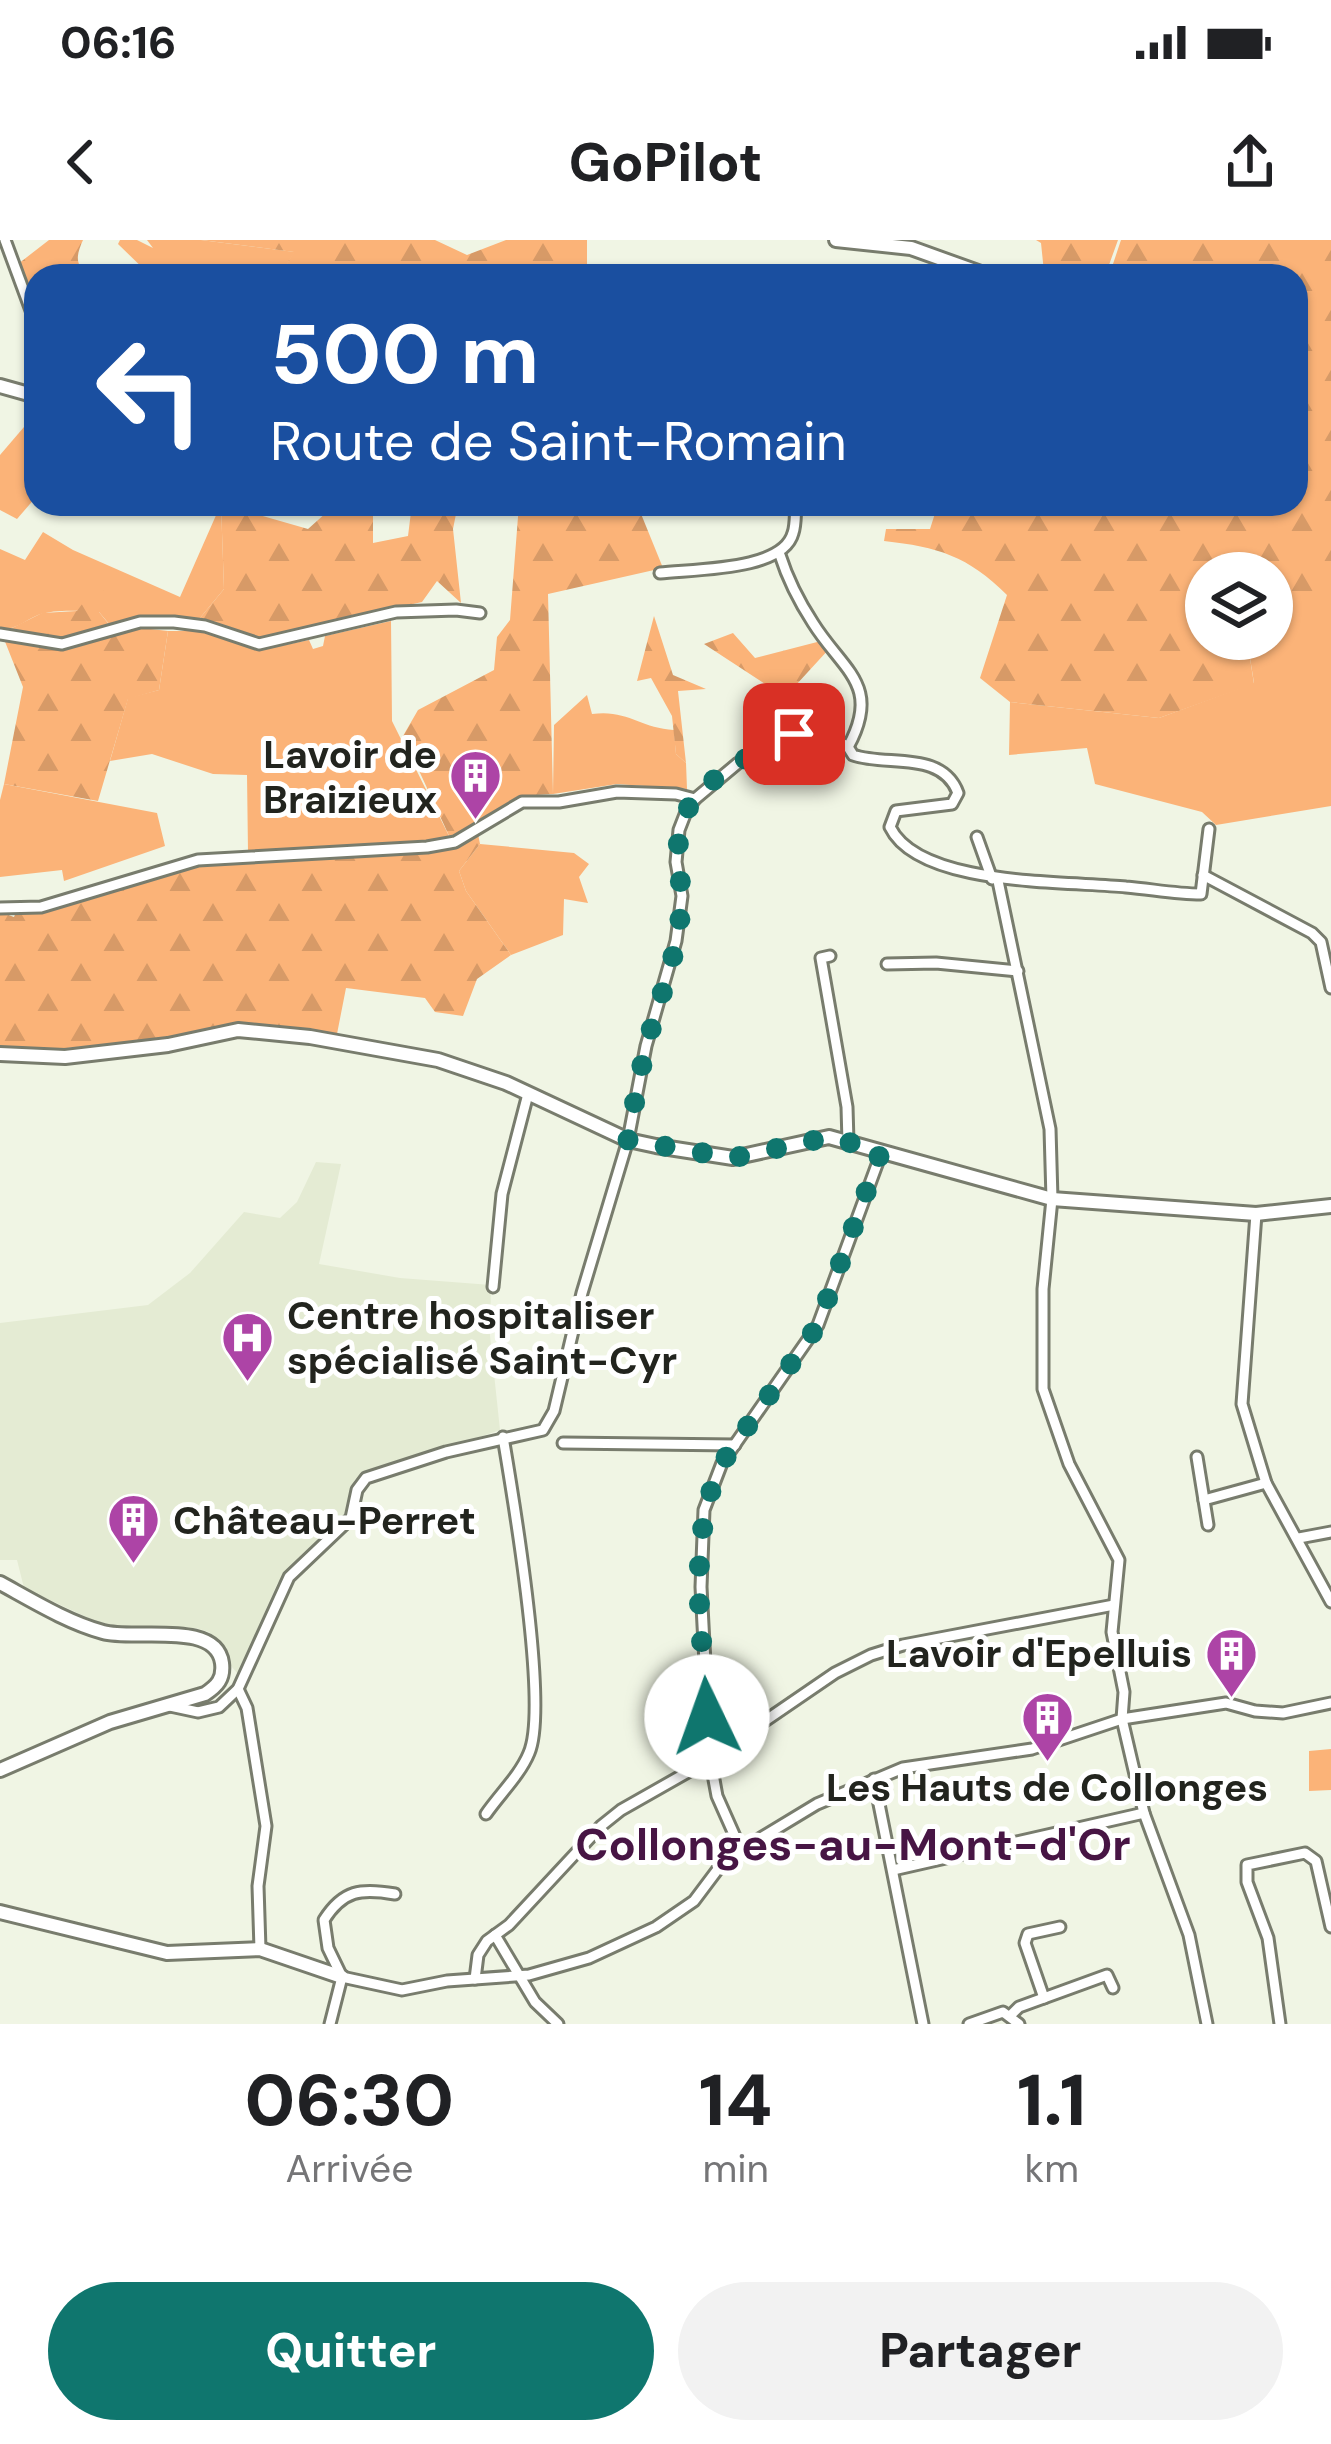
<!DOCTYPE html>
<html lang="fr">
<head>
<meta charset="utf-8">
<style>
  :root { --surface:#fff; --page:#f2f2f2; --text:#202124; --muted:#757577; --accent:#0f766e }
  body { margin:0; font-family:"DM Sans",sans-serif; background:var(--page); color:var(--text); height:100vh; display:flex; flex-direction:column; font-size:45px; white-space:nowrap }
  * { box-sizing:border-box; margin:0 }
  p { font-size:39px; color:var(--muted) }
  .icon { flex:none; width:66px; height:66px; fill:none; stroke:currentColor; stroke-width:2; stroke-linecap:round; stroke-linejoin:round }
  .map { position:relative; height:1784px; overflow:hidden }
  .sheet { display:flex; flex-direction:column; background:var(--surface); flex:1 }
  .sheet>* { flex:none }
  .top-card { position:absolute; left:24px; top:24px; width:1284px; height:252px; border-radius:36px; box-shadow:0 3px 9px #0004; background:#1a4fa0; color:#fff; overflow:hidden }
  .controls { position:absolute; left:1185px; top:312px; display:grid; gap:24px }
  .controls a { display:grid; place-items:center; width:108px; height:108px; border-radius:50%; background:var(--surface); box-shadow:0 3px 9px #0004; font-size:60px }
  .pin { position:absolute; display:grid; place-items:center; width:102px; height:102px; color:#fff; margin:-51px; border-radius:24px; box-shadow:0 6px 18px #0006 }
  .me { position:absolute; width:132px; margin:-66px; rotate:357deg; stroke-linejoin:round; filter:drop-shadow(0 0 9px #0008) }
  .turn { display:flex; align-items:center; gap:42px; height:252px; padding:0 48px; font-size:54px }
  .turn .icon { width:156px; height:156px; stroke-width:2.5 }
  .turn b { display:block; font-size:84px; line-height:102px }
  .eta { display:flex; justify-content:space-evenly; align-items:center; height:204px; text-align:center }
  .eta b { font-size:72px; font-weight:800; line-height:84px }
  .cta { display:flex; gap:24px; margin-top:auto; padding:24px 48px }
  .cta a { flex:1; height:138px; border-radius:72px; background:var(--accent); color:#fff; font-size:48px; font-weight:800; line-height:138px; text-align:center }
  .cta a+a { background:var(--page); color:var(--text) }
  .status { display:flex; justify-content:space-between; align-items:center; height:84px; padding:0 60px; background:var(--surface); direction:ltr }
  .status svg { height:33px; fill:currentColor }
  header { display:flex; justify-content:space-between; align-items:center; height:156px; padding:0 48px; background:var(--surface); font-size:54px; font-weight:800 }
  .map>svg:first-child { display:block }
  .built { fill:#e4ebd3 }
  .green { fill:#fbb378 }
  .forest { fill:url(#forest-firs) }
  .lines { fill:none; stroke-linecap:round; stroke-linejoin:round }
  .street-casing { stroke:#787c6d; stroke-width:15 }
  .secondary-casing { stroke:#787c6d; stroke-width:18 }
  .street { stroke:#fff; stroke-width:9 }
  .secondary { stroke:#fff; stroke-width:12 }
  .route { stroke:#0f766e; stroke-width:21; stroke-dasharray:0 37.8 }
  .labels { text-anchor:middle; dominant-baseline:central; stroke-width:10; stroke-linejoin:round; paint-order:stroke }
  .poi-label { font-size:39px; font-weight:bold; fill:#22241e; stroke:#fff; text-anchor:end }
  .quarter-label { font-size:45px; font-weight:bold; fill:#471544; stroke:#fff }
</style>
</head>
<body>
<div class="status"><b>06:16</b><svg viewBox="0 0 49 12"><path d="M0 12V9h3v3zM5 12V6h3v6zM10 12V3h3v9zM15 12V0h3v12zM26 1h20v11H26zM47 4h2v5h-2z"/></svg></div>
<header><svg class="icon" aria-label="back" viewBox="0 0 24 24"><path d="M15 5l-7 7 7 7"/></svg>GoPilot<svg class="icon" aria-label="share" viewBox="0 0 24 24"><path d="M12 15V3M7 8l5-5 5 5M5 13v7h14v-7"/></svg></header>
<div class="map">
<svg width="1331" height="1784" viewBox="0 0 1331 1784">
  <defs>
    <pattern id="forest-firs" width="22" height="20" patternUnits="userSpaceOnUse" patternTransform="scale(3)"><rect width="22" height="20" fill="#fbb378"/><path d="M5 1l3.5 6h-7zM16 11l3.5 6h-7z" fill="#d79a67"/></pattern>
  </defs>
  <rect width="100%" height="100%" fill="#f0f5e4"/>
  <path class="built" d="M316 922 341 924 319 1024 400 1038 491 1045 490 1096 500 1190 355 1239 343 1280 302 1314 277 1344 238 1434 231 1426 226 1409 209 1392 196 1388H125L95 1381 24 1348 17 1320H0V1083L148 1065 190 1033 244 972 280 978 297 962Z"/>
  <g class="green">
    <path d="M120 0H137L153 8 147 0H201L295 12 283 30 270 36H151L118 4Z"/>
    <path d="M36 173V257L17 279 0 270V215Z"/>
    <path d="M221 264 224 349 200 378 140 379 110 385 99 372C80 371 56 369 38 375 24 381 16 390 0 389V309L25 320 43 292 73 310 180 357Z"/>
    <path d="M1319 349 1331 350V566L1216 585 1202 572 1095 544 1087 508 1009 515 1010 462 1159 478 1254 443 1247 399H1272V354Z"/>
    <path d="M391 381 392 481 451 600 248 612 247 535 213 534 152 514 110 521 128 458 159 450 168 391H202L261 410 309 400 313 409 323 406 325 396Z"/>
    <path d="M587 455 592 474C627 469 640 488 674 490L676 514 686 523 687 549 617 544 553 554 554 485Z"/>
    <path d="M4 544 157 573 165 606 64 641 62 630 0 637V560Z"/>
    <path d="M480 604 574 613 589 624 579 637 588 663 564 659 563 695 511 715 466 651 459 631Z"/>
    <path d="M1331 1509V1550L1309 1551V1511Z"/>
  </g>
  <g class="forest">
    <path d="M49 0H83C76 16 75 23 87 36H36V65L18 24Z"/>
    <path d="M201 0H435L467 15 506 0H587V36H270L283 30 294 12Z"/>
    <path d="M1036 0H1118L1105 36 1044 32 1041 3Z"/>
    <path d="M1121 0H1331V350L1272 354V333H1206V399H1247L1254 444 1159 478 1010 462 980 438 1007 355C968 316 938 307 884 301L886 289H930L938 264H1296V36H1133L1113 24Z"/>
    <path d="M221 264 308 289 336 264H373V303L408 296 412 264H458L453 289 461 363 437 341 422 362 257 399 200 378 224 349Z"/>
    <path d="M519 264H637L663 328 548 354 553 554 518 556 451 600 403 496 418 470 494 430 497 397 510 380Z"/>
    <path d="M96 345 109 355 99 372 116 393 142 388 168 391 159 450 128 459 98 561 4 544 23 447 0 389H10L42 373 77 371Z"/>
    <path d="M654 376 673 435 706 449 678 451 686 523 676 514 672 476 651 438 637 441Z"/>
    <path d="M733 393 755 418 821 401 829 409 785 457 704 404Z"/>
    <path d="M478 594 480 604 459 631 466 651 511 715 477 739 463 776 435 772 425 758 346 748 337 794 239 783 165 798 58 809 0 806V672L14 677 16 672C78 670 134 639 195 627 282 610 398 631 478 594Z"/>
  </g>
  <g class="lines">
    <defs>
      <g id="street">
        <path d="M5 0 36 84"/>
        <path d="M780 315C787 337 800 363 813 383 843 431 882 445 848 507"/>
        <path d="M660 333C694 329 783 331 793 293 796 285 795 273 796 264"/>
        <path d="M0 394 62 404 140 382H174L205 386 259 404 396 372 456 370 480 373"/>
        <path d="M977 597 992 639"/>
        <path d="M1203 635 1312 693 1321 702 1331 748"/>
        <path d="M998 641 1050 889 1052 959 1043 1049V1149L1069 1224 1119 1320 1112 1392 1124 1452 1122 1479 1144 1573 1189 1695 1207 1784"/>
        <path d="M0 668 41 667 198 620 427 607 455 602 522 562H559L617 552 676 554 695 559"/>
        <path d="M830 716 821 718 847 867 848 902"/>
        <path d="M887 724 936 723 1018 731"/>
        <path d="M1256 974 1242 1164 1266 1243 1331 1362"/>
        <path d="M493 1047 502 954 528 854"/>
        <path d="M563 1203 735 1205"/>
        <path d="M1197 1217 1208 1285"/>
        <path d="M1204 1260 1266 1243"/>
        <path d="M1299 1298 1331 1292"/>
        <path d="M238 1449 247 1468 266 1586 258 1646 260 1709"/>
        <path d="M170 1466 198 1472 219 1467 238 1449 289 1337 351 1278 357 1250 366 1238 446 1212 543 1190 554 1171 582 1053 628 900 646 806 676 701 682 656 676 622 679 590 686 572 695 559 738 523 794 493 820 489 848 507 853 515C887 527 942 510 958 553L952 564 896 571 890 587C919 647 1068 641 1126 647 1151 649 1175 654 1201 654L1209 589"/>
        <path d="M874 1539 923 1784"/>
        <path d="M486 1574C499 1555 520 1535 529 1513 549 1467 513 1256 503 1197"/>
        <path d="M741 1610 717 1556 710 1518 701 1347 704 1270 722 1223 818 1085 882 911"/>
        <path d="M893 1630 1144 1573"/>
        <path d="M495 1695 535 1762 558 1784"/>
        <path d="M342 1737 402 1750 447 1741 529 1735 589 1718 656 1687 694 1661 718 1629 741 1610 817 1564 903 1528 1032 1509 1122 1479 1226 1463 1255 1471 1283 1473 1331 1463"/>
        <path d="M342 1737 328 1708 324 1680C343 1650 361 1648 395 1654"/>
        <path d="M475 1739 478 1715 487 1701 509 1685 601 1586 621 1570 702 1524 835 1433 871 1415 903 1405 1114 1365"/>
        <path d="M1044 1758 1025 1703 1028 1694 1060 1687"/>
        <path d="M1011 1775 1019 1767 1107 1735 1113 1748"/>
        <path d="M330 1784 342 1737"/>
        <path d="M969 1784 1003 1772 1019 1784"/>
        <path d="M1280 1784 1268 1698 1247 1642V1625L1305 1613 1316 1621 1331 1687"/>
      </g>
      <g id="secondary">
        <path d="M836 0 911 8 989 36"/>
        <path d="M0 146 36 156"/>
        <path d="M0 814 65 817 168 805 238 790 310 797 438 820 506 843 628 900 656 906 733 918 829 897 1052 959 1256 974 1331 966"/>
        <path d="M0 1343C33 1361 67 1382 103 1392 135 1401 216 1380 222 1423 224 1439 217 1446 205 1454L110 1482 0 1530"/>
        <path d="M0 1672 167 1713 260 1709 342 1737"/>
      </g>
    </defs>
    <use href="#street" class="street-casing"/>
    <use href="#secondary" class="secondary-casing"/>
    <use href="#street" class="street"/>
    <use href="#secondary" class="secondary"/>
  </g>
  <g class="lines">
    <path class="route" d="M707 1477C703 1394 685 1300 722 1223L818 1085 881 911 829 897 733 918 628 900C634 867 639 833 648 801 660 754 682 705 681 657 681 625 671 598 689 567 711 532 759 512 794 494"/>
  </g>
  <defs>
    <symbol id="building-pin" viewBox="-11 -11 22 30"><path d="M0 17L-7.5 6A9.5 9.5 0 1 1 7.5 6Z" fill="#ad44a6" stroke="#fff"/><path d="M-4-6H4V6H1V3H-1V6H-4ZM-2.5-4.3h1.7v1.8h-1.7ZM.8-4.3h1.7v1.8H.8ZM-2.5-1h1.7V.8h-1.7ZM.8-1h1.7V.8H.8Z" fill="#fff"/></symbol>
    <symbol id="hospital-pin" viewBox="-11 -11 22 30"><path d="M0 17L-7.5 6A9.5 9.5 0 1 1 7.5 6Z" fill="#ad44a6" stroke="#fff"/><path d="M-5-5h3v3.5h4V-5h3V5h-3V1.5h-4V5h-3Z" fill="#fff"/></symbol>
  </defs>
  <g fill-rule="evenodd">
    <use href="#building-pin" x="446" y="506" width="59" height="81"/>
    <use href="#hospital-pin" x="218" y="1068" width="59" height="81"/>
    <use href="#building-pin" x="104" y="1250" width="59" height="81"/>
    <use href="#building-pin" x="1202" y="1384" width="59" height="81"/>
    <use href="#building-pin" x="1018" y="1448" width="59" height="81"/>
  </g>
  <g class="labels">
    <g class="poi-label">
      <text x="437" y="514">Lavoir de<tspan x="437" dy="45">Braizieux</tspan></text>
      <text x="287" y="1075" text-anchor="start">Centre hospitaliser<tspan x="287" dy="45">spécialisé Saint-Cyr</tspan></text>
      <text x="173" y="1280" text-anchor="start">Château-Perret</text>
      <text x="1192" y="1413">Lavoir d'Epelluis</text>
      <text x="1047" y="1547" text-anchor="middle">Les Hauts de Collonges</text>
    </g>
    <g class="quarter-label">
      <text x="853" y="1604">Collonges-au-Mont-d'Or</text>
    </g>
  </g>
</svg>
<div class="controls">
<a><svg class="icon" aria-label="layers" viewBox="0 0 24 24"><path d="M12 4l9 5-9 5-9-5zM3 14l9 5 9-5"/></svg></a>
</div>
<div class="pin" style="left:794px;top:494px;background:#d93025"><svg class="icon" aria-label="arrive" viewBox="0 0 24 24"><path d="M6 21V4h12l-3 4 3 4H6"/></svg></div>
<svg class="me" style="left:707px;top:1477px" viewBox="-20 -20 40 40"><circle r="19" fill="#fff"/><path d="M0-13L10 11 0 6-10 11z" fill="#0f766e"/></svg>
<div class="top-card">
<div class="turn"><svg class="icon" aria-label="left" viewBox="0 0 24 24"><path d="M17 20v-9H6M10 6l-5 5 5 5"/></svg><div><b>500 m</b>Route de Saint-Romain</div></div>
</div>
</div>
<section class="sheet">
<div class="eta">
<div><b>06:30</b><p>Arrivée</p></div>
<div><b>14</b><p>min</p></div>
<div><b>1.1</b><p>km</p></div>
</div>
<div class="cta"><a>Quitter</a><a>Partager</a></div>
</section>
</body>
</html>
